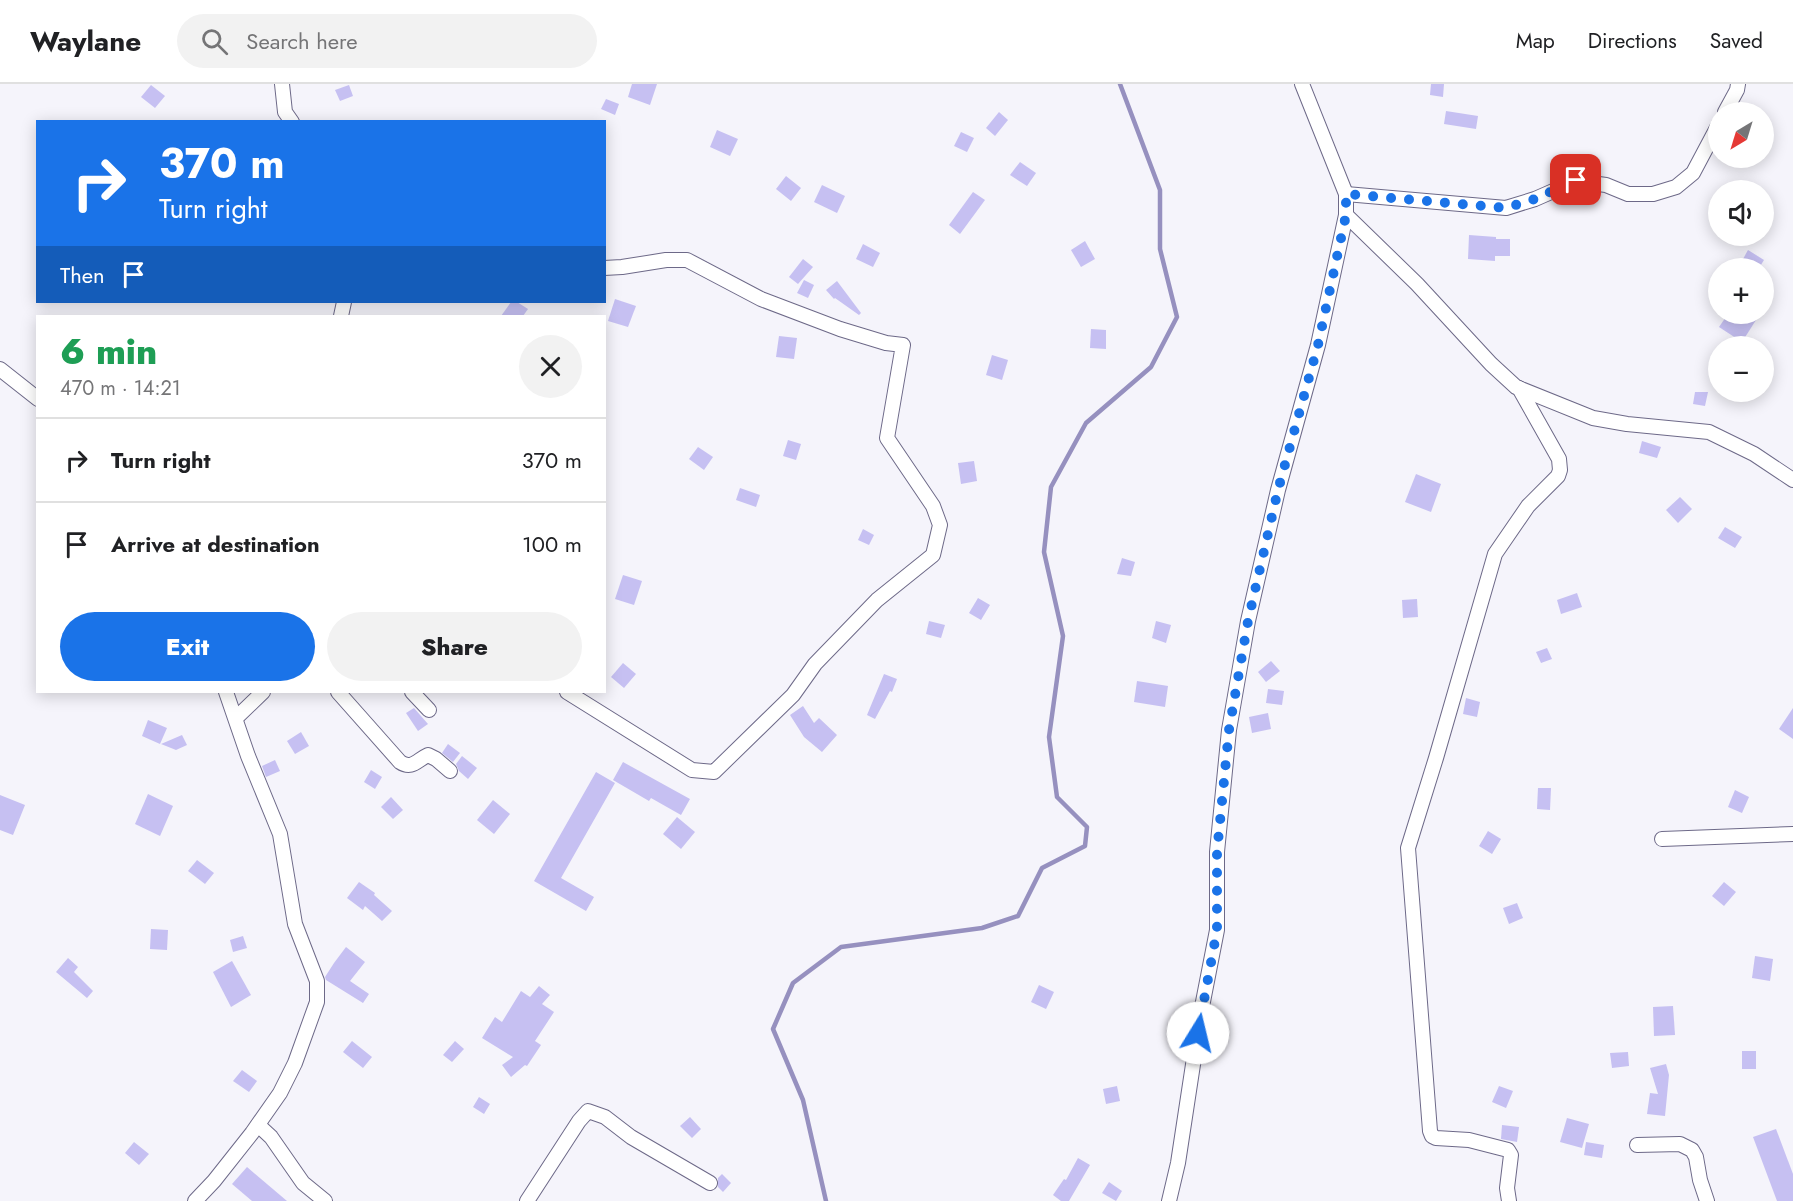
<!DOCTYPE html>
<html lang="en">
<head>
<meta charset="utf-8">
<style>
  :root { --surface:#fff; --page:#f2f2f2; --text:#202124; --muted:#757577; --line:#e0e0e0; --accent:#1a73e8 }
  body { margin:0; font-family:Jost,sans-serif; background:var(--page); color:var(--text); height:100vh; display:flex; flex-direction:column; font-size:22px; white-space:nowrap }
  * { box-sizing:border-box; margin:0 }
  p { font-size:20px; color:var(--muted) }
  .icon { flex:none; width:33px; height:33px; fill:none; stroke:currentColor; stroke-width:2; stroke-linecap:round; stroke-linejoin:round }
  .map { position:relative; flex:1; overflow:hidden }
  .side { position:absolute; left:36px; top:231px; width:570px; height:378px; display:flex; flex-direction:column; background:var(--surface); border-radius:0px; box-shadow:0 3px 15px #0003 }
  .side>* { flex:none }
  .hud { position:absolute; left:36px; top:36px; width:570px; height:183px; border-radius:0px; box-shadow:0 3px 15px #0003; background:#1a73e8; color:#fff; overflow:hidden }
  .needle { width:39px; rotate:218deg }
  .tools { position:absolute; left:1708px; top:18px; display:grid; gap:12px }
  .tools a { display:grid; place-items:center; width:66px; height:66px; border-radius:50%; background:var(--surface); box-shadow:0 3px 15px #0003; font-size:30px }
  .pin { position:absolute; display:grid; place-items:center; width:51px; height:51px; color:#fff; margin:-26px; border-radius:12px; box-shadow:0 3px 9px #0006 }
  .me { position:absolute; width:66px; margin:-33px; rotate:9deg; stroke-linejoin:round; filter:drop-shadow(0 0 4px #0008) }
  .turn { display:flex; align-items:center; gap:21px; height:126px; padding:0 24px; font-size:27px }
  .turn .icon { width:78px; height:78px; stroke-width:2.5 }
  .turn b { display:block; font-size:42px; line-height:51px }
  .then { display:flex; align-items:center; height:57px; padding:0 24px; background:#0003; gap:12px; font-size:22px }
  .round { display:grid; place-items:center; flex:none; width:63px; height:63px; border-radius:32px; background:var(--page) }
  .overview { display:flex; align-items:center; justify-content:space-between; height:102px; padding:0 24px }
  h1 { font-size:36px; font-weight:800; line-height:45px; color:#1e9e55 }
  .button { display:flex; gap:12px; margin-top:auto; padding:12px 24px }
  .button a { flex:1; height:69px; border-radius:36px; background:var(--accent); color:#fff; font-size:24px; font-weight:800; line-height:69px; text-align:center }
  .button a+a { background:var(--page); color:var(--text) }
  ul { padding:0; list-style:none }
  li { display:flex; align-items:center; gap:18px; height:84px; padding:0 24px; border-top:2px solid var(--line) }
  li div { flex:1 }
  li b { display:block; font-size:22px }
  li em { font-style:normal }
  header { display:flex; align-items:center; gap:36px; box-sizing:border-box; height:84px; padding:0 30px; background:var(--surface); border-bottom:2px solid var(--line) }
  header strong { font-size:28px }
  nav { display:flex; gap:33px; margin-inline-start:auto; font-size:21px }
  .search { width:420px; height:54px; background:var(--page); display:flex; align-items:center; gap:15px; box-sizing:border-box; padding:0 21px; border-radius:33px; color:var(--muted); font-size:22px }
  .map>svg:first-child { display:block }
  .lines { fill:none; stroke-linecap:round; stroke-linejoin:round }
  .stream { stroke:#9690bf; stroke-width:4.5 }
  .building { fill:#c6c0f2 }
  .street-casing { stroke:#6d6988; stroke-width:16 }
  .street { stroke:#fff; stroke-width:14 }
  .route { stroke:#1a73e8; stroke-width:10; stroke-dasharray:0 18 }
</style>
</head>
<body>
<header>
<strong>Waylane</strong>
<div class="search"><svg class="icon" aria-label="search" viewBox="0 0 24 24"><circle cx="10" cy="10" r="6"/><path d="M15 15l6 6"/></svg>Search here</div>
<nav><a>Map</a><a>Directions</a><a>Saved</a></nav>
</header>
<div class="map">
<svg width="1793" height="1117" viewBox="0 0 1793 1117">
  <rect width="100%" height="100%" fill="#f5f4fb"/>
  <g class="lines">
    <path class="stream" d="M826 1117 803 1016 773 945 793 899 841 863 982 844 1018 832 1042 784 1085 762 1087 743 1057 713 1049 653 1063 552 1044 468 1051 403 1086 339 1151 283 1177 233 1160 165V106L1120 0"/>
  </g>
  <g class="building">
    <path d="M632 0H657L650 21 628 13Z"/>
    <path d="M1431 0H1444L1443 13 1430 11Z"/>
    <path d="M151 1 165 12 155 24 141 13Z"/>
    <path d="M349 1 353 12 340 17 335 6Z"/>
    <path d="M606 15 619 20 615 31 601 25Z"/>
    <path d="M1446 27 1478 32 1476 45 1444 40Z"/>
    <path d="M999 28 1008 36 995 52 986 44Z"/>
    <path d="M717 46 738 55 730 72 710 63Z"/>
    <path d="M961 48 974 54 967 68 954 62Z"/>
    <path d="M1020 78 1036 89 1027 102 1010 91Z"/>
    <path d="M786 92 801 104 791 117 776 105Z"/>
    <path d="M822 101 845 112 837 129 814 118Z"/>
    <path d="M973 108 985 116 960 150 949 141Z"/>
    <path d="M1469 151 1496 153V155H1510V172H1495V177L1468 175Z"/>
    <path d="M1085 157 1095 175 1081 183 1071 166Z"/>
    <path d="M863 160 880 169 873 183 856 175Z"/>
    <path d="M1748 166 1764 176 1759 184H1738Z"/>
    <path d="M803 175 813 183 798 200 789 193Z"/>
    <path d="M804 196 814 201 808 214 797 209Z"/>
    <path d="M837 197 861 229 859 231 835 214 834 215 826 206Z"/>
    <path d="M615 215 636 222 628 243 608 237Z"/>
    <path d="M511 218H517L528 225 523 232H501Z"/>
    <path d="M1728 230H1745L1756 236 1742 258 1719 243Z"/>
    <path d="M1091 245 1106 246V265L1090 264Z"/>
    <path d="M779 252 797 254 794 275 776 273Z"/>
    <path d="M992 271 1008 276 1002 296 986 291Z"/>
    <path d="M1695 308H1708L1705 322 1693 320Z"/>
    <path d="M788 356 801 360 796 376 783 372Z"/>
    <path d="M1642 357 1661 363 1657 374 1639 369Z"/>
    <path d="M698 363 713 373 704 386 689 375Z"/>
    <path d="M974 377 977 397 961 400 958 379Z"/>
    <path d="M1416 390 1441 400 1431 428 1405 418Z"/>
    <path d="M740 404 760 411 756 423 736 416Z"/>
    <path d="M1680 413 1692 425 1678 439 1666 426Z"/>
    <path d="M1725 443 1742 453 1735 464 1718 454Z"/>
    <path d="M863 445 874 451 869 461 858 456Z"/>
    <path d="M1122 474 1135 478 1131 492 1117 490Z"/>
    <path d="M623 491 642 497 634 521 615 515Z"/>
    <path d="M1577 509 1582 523 1561 530 1557 516Z"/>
    <path d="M978 514 990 521 981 536 969 529Z"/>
    <path d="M1417 515 1418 533 1403 534 1402 516Z"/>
    <path d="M929 537 945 541 941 554 926 550Z"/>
    <path d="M1156 537 1171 541 1166 559 1152 554Z"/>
    <path d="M1547 564 1552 575 1541 579 1536 568Z"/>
    <path d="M1271 577 1280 587 1266 598 1258 588Z"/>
    <path d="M623 579 636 590 624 604 611 593Z"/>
    <path d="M884 590 897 595 892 608 890 607 875 635 867 631Z"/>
    <path d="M1137 597 1168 602 1165 623 1134 618Z"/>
    <path d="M1268 605 1284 607 1282 621 1266 619Z"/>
    <path d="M1466 614 1480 618 1477 633 1463 630Z"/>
    <path d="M803 622 814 639 819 634 837 651 822 668 804 653 790 631Z"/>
    <path d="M414 624 428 640 418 647 406 629Z"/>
    <path d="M1793 624V655L1779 645Z"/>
    <path d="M1268 629 1271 645 1252 649 1249 633Z"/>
    <path d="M148 636 167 644 160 660 142 652Z"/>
    <path d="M301 648 309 662 295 670 287 657Z"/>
    <path d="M182 651 187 661 176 666 161 660Z"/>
    <path d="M448 660 460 669 453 678 442 669Z"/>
    <path d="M462 672 477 684 468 695 459 687 456 680Z"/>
    <path d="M275 676 280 687 266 693 262 682Z"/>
    <path d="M623 678 690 715 681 731 651 714 649 717 613 696Z"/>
    <path d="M371 686 382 693 375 705 364 698Z"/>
    <path d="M596 688 615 699 561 794 594 813 586 827 534 797Z"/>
    <path d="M1538 704H1551L1550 726 1537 725Z"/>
    <path d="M1735 706 1749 713 1742 729 1728 723Z"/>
    <path d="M148 710 173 722 160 752 135 740Z"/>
    <path d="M0 711 25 721 13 751 0 746Z"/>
    <path d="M391 713 403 726 393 735 381 723Z"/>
    <path d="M493 716 510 730 494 750 477 736Z"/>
    <path d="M677 733 695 748 681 765 663 750Z"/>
    <path d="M1488 747 1501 755 1492 770 1479 762Z"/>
    <path d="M197 776 214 789 205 800 188 787Z"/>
    <path d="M359 798 375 809 374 811 392 827 382 837 365 822 363 826 347 814Z"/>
    <path d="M1724 798 1736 808 1724 822 1712 812Z"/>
    <path d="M1517 819 1523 834 1509 840 1503 824Z"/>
    <path d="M151 845 168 846 167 866 150 865Z"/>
    <path d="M243 852 247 864 233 868 230 856Z"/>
    <path d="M346 863 365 878 350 897 369 910 363 919 326 896 325 893 334 879Z"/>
    <path d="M1755 872 1773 875 1770 897 1752 894Z"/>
    <path d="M68 874 78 883 74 888 93 907 87 914 56 888Z"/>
    <path d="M232 877 251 911 231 923 213 888Z"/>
    <path d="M1039 901 1054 908 1046 925 1031 918Z"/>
    <path d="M539 902 550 911 542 920 554 928 535 957 541 961 527 982 525 981 511 993 502 981 513 973 482 954 495 933 502 938 521 907 530 913Z"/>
    <path d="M1673 922 1675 951 1654 952 1653 923Z"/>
    <path d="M352 957 372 973 363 984 343 968Z"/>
    <path d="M455 957 464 965 452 978 443 971Z"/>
    <rect x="1742" y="967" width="14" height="18"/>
    <path d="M1628 968 1629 982 1612 984 1610 969Z"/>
    <path d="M1666 980 1669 991 1665 1032 1647 1030 1650 1009 1658 1010 1650 984Z"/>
    <path d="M242 986 257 997 249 1008 233 997Z"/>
    <path d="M1117 1002 1120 1017 1106 1020 1103 1005Z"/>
    <path d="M1499 1002 1513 1007 1506 1024 1492 1018Z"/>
    <path d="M479 1013 490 1020 484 1030 473 1023Z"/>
    <path d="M690 1033 701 1045 692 1054 680 1042Z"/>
    <path d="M1567 1034 1589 1040 1582 1064 1560 1058Z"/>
    <path d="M1502 1041 1519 1043 1517 1058 1501 1055Z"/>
    <path d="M1776 1045 1793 1090V1117H1777L1753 1053Z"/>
    <path d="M134 1058 149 1070 139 1081 125 1069Z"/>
    <path d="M1586 1058 1604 1061 1602 1074 1584 1071Z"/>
    <path d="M1078 1074 1090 1081 1069 1117H1061L1053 1111 1064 1095 1066 1096Z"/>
    <path d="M247 1083 287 1117H252L232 1100Z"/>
    <path d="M722 1090 731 1099 723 1108 718 1103V1094Z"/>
    <path d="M1109 1098 1122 1107 1116 1117 1102 1109Z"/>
  </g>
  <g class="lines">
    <defs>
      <g id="street">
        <path d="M282 0 285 28 292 38"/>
        <path d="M1725 28 1737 6 1738 0"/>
        <path d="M1346 110 1506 124 1535 115 1576 97 1606 101 1628 110H1653L1676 103 1693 89 1719 40"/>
        <path d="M1346 131 1417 200 1491 280 1516 303 1593 334 1627 340 1709 348 1754 370 1793 396"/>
        <path d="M341 232 344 218"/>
        <path d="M0 285 38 315"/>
        <path d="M338 608 400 678C412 686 417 676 428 671L436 675 450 687"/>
        <path d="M412 608 429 626"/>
        <path d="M567 608 692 686 714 688 793 611 815 580 877 516 933 471 940 441 933 422 887 354 903 261 886 259 840 245 761 215 687 176H666L622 183 604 184"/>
        <path d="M236 634 263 608"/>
        <path d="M1662 755 1793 750"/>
        <path d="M258 1041 271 1053 303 1099 325 1117"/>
        <path d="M1637 1061 1680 1060 1692 1066 1696 1073 1700 1096 1707 1117"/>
        <path d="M195 1117 214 1097 252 1049 280 1009 295 979 317 918V897L295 840 280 750 248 672 226 608"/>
        <path d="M527 1117 579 1037 588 1027 605 1033 631 1053 710 1099"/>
        <path d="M1169 1117 1178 1079 1201 928 1217 846V768L1229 646 1248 537 1278 406 1318 261 1346 131V110L1302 0"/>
        <path d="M1509 1117 1507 1104 1511 1071 1508 1066 1469 1056 1436 1054 1432 1052 1430 1047 1408 764 1436 674 1495 470 1528 422 1558 392 1560 386 1559 375 1519 304"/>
      </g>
    </defs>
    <use href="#street" class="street-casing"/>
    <use href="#street" class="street"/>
  </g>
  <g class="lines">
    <path class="route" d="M1198 949 1217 846V768L1229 646 1248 537 1278 406 1318 261 1346 131V110L1506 124 1535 115 1576 96"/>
  </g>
</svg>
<div class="tools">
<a><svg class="needle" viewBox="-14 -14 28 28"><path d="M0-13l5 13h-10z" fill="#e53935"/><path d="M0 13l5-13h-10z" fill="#757577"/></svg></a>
<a><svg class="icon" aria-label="sound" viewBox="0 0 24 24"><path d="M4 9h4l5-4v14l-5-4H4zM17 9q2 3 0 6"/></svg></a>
<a>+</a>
<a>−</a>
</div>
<div class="pin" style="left:1576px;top:96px;background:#d93025"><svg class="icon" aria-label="arrive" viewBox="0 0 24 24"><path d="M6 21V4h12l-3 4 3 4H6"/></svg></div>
<svg class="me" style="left:1198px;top:949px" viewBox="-20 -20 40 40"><circle r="19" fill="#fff"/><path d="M0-13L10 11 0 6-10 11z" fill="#1a73e8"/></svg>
<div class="hud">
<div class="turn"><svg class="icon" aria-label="right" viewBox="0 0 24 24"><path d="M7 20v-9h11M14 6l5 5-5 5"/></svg><div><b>370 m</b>Turn right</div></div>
<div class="then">Then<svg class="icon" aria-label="arrive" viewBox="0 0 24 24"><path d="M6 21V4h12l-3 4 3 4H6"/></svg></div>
</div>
<section class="side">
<div class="overview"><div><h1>6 min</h1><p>470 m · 14:21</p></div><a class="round"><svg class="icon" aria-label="close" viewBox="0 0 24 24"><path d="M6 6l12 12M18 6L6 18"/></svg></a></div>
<ul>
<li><svg class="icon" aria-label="right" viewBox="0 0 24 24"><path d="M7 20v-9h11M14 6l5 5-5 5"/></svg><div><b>Turn right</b></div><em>370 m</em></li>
<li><svg class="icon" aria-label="arrive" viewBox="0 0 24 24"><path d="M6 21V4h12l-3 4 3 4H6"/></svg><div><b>Arrive at destination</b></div><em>100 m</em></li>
</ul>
<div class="button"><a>Exit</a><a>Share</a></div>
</section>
</div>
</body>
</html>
